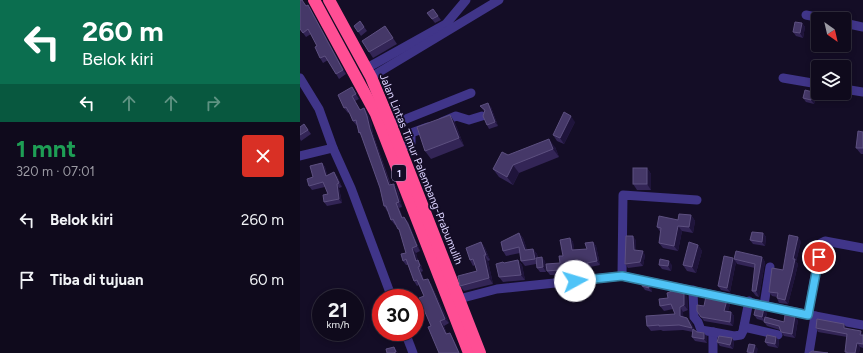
<!DOCTYPE html>
<html lang="id">
<head>
<meta charset="utf-8">
<style>
  :root { --surface:#0f0a1c; --page:#1d1829; --text:#f1f3f6; --muted:#9b9aa3; --line:#2f2b3b }
  body { margin:0; font-family:Figtree,sans-serif; background:var(--page); color:var(--text); height:100vh; display:flex; flex-direction:column; font-size:15px; white-space:nowrap }
  * { box-sizing:border-box; margin:0 }
  p { font-size:13px; color:var(--muted) }
  .icon { flex:none; width:22px; height:22px; fill:none; stroke:currentColor; stroke-width:2; stroke-linecap:round; stroke-linejoin:round }
  .map { position:relative; flex:1; overflow:hidden }
  .sheet { display:flex; flex-direction:column; background:var(--surface); width:300px }
  .sheet>* { flex:none }
  .banner { background:#0b6e4f; color:#fff; overflow:hidden }
  .needle { width:26px; rotate:146deg }
  .fabs { position:absolute; left:511px; top:12px; display:grid; gap:8px }
  .fabs a { display:grid; place-items:center; width:40px; height:40px; border-radius:4px; background:var(--surface); box-shadow:0 2px 6px #0003,0 0 0 1px var(--line); font-size:20px }
  .speed { position:absolute; left:12px; top:289px; display:flex; gap:8px; font-size:20px; font-weight:700; text-align:center }
  .speed>* { display:grid; place-content:center; width:52px; height:52px; border-radius:50%; background:var(--surface); box-shadow:0 2px 6px #0003,0 0 0 1px var(--line); line-height:1 }
  .speed small { font-size:10px; font-weight:400 }
  .speed .limit { border:6px solid #d22; background:#fff; color:#111 }
  .pin { position:absolute; display:grid; place-items:center; width:34px; height:34px; color:#fff; margin:-17px; border:2px solid #fff; border-radius:50%; box-shadow:0 1px 4px #0007 }
  .me { position:absolute; width:44px; margin:-22px; rotate:84deg; stroke-linejoin:round; filter:drop-shadow(0 0 3px #0008) }
  .turn { display:flex; align-items:center; gap:14px; height:84px; padding:0 16px; font-size:18px }
  .turn .icon { width:52px; height:52px; stroke-width:2.5 }
  .turn b { display:block; font-size:28px; line-height:34px }
  .lanes { display:flex; align-items:center; height:38px; padding:0 16px; background:#0003; justify-content:center; gap:20px; direction:ltr }
  .lanes .off { opacity:.35 }
  .round { display:grid; place-items:center; flex:none; width:42px; height:42px; border-radius:4px; background:var(--page) }
  .overview { display:flex; align-items:center; justify-content:space-between; height:68px; padding:0 16px }
  h1 { font-size:24px; font-weight:700; line-height:30px; color:#1e9e55 }
  ul { padding:0; list-style:none }
  li { display:flex; align-items:center; gap:12px; height:60px; padding:0 16px }
  li div { flex:1 }
  li b { display:block; font-size:15px }
  li em { font-style:normal }
  main { display:flex; flex:1; min-height:0 }
  .map>svg:first-child { display:block }
  .lines { fill:none; stroke-linecap:round; stroke-linejoin:round }
  .minor { stroke:#403589; stroke-width:9 }
  .highway { stroke:#ff4e94; stroke-width:12 }
  .wall { fill:#332556 }
  .shaded-wall { fill:#1f143b }
  .building { fill:#453868; stroke:#5d5080 }
  .route-casing { stroke:#337fa1; stroke-width:10 }
  .route { stroke:#4fc3f7; stroke-width:7 }
  .labels { text-anchor:middle; dominant-baseline:central; stroke-width:3.5; stroke-linejoin:round; paint-order:stroke }
  .shield { fill:#140d26; stroke:#a098be; stroke-width:1 }
  .shield-label { font-size:10px; font-weight:bold; fill:#dcd3ff }
  .street-label { font-size:11px; fill:#dcd3ff; stroke:#140d26 }
</style>
</head>
<body>
<main>
<section class="sheet">
<div class="banner">
<div class="turn"><svg class="icon" aria-label="left" viewBox="0 0 24 24"><path d="M17 20v-9H6M10 6l-5 5 5 5"/></svg><div><b>260 m</b>Belok kiri</div></div>
<div class="lanes"><svg class="icon" aria-label="left" viewBox="0 0 24 24"><path d="M17 20v-9H6M10 6l-5 5 5 5"/></svg><svg class="icon off" aria-label="ahead" viewBox="0 0 24 24"><path d="M12 20V5M6 11l6-6 6 6"/></svg><svg class="icon off" aria-label="ahead" viewBox="0 0 24 24"><path d="M12 20V5M6 11l6-6 6 6"/></svg><svg class="icon off" aria-label="right" viewBox="0 0 24 24"><path d="M7 20v-9h11M14 6l5 5-5 5"/></svg></div>
</div>
<div class="overview"><div><h1>1 mnt</h1><p>320 m · 07:01</p></div><a class="round" style="background:#d93025;color:#fff"><svg class="icon" aria-label="close" viewBox="0 0 24 24"><path d="M6 6l12 12M18 6L6 18"/></svg></a></div>
<ul>
<li><svg class="icon" aria-label="left" viewBox="0 0 24 24"><path d="M17 20v-9H6M10 6l-5 5 5 5"/></svg><div><b>Belok kiri</b></div><em>260 m</em></li>
<li><svg class="icon" aria-label="arrive" viewBox="0 0 24 24"><path d="M6 21V4h12l-3 4 3 4H6"/></svg><div><b>Tiba di tujuan</b></div><em>60 m</em></li>
</ul>
</section>
<div class="map">
<svg width="563" height="353" viewBox="0 0 563 353">
  <rect width="100%" height="100%" fill="#140d26"/>
  <g class="lines">
    <g class="minor">
      <path d="M506 15 526 19"/>
      <path d="M544 23 563 27"/>
      <path d="M67 68 146 24 166 0"/>
      <path d="M71 77 199 0"/>
      <path d="M0 78 19 109 33 148 0 156"/>
      <path d="M483 78 518 84"/>
      <path d="M544 89 563 92"/>
      <path d="M142 122 156 116 169 120 182 116"/>
      <path d="M91 125 171 93"/>
      <path d="M33 148 51 188 92 298"/>
      <path d="M101 149 111 143V133L128 127"/>
      <path d="M322 276 323 195 397 200"/>
      <path d="M393 290 394 317 398 322 401 330 413 332V353"/>
      <path d="M159 299 197 289 322 276 515 316 563 325"/>
      <path d="M464 305 470 267"/>
      <path d="M508 315 521 243 525 241 563 248"/>
      <path d="M444 327 478 335"/>
      <path d="M105 332 113 353"/>
      <path d="M413 332 434 336 441 335 443 331 449 301"/>
      <path d="M509 353 515 316"/>
    </g>
    <g class="highway">
      <path d="M14 0 76 114 169 353"/>
      <path d="M29 0 71 77 91 125 180 353"/>
    </g>
  </g>
  <g class="wall">
    <path d="M8 5 11 10 46 74 39 79 28 60 23 63 20 58 17 46 11 34 6 37 0 29 6 6Z"/>
    <path d="M133 9 141 20 135 23 127 13Z"/>
    <path d="M60 21 67 31 61 36 54 26Z"/>
    <path d="M502 23 505 27 503 38 496 36 493 32Z"/>
    <path d="M85 26 97 44 73 58 62 41Z"/>
    <path d="M544 31 550 36 548 46 544 45Z"/>
    <path d="M52 87 59 99 55 101 60 110 64 108 67 113 71 121 73 134 91 185 94 184 98 191 102 207 99 208 103 218 104 217 108 222 111 229 120 251 116 253 118 261 121 265 123 271 121 272 124 280 131 284 149 323 144 326 147 334 150 333 153 338 131 326 124 296 119 285 117 286 114 281 108 265H106L103 261 106 253 100 232 96 224 95 225 91 220 88 211H87L84 206 80 188 62 136 59 133 57 126 53 121 49 112 48 113 44 108Z"/>
    <path d="M516 96 514 104 506 102 503 98Z"/>
    <path d="M180 106 191 107 198 126 189 129 187 125 184 111Z"/>
    <path d="M150 115 155 123 164 146 131 159 125 151Z"/>
    <path d="M275 122 264 144 257 141 253 135Z"/>
    <path d="M4 124 11 134 1 141 0 139V127Z"/>
    <path d="M563 132V154H561L556 148Z"/>
    <path d="M255 147 259 157 219 173 213 185 199 177 193 169 208 155Z"/>
    <path d="M22 163 25 167 27 175 37 176 42 187 39 188 42 203 27 206 24 202 28 194 25 187 12 190 9 186Z"/>
    <path d="M347 168 351 174V190H337L333 184Z"/>
    <path d="M391 215 395 221 393 233 382 231 378 251 363 248 359 243 361 233 357 227Z"/>
    <path d="M219 233 223 238 227 250 233 249 237 254 238 258 245 261 246 272H240L237 268 236 264 225 266 221 261 220 253 206 256 203 251Z"/>
    <path d="M463 233 466 237 465 246 453 244 450 240Z"/>
    <path d="M270 238 273 242 274 250 287 249 293 242 296 246 300 265 290 267V269L276 270 262 272V275H250L247 271 260 263Z"/>
    <path d="M336 240V250L345 255 343 266 328 268 325 264Z"/>
    <path d="M501 241 496 262 498 264 495 277 488 304 479 303 477 298V297L472 296 469 292 483 270Z"/>
    <path d="M181 242 185 248 190 260 188 261 193 284 164 291 160 286 177 271 175 265 173 266 170 260Z"/>
    <path d="M398 245 402 251 396 273 387 271 383 265Z"/>
    <path d="M462 257 465 262 459 297 456 296 452 291 455 268 437 264 436 262 430 292 421 290 418 286 434 259Z"/>
    <path d="M218 260 222 265 225 280 203 282 199 277 204 263Z"/>
    <path d="M359 265H372L371 271 362 269Z"/>
    <path d="M348 284 351 288 352 292 345 290 342 286Z"/>
    <path d="M387 296 388 310 383 312V317L391 322 394 330 397 332 404 333 407 337V343L395 341 392 337 393 332 383 330 363 331 361 330 351 331 347 326 375 314 373 309 364 311 360 306Z"/>
    <path d="M427 300 430 304 428 311 431 312 434 316 433 326 404 321 397 311 404 306Z"/>
    <path d="M467 313 466 317 484 322 498 320 495 338 484 336 480 330 467 326 464 322V321L457 319 454 315Z"/>
    <path d="M516 328H547V329L563 334V348L560 347 559 353H546L545 352 547 337 518 332Z"/>
    <path d="M476 337 479 341 478 348 468 346 465 342Z"/>
    <path d="M432 338 434 342 433 349 420 346 417 342Z"/>
  </g>
  <g class="shaded-wall">
    <path d="M8 5 11 10 46 74 43 70Z"/>
    <path d="M502 23 505 27 503 38 500 33Z"/>
    <path d="M547 32 550 36 548 46 545 42Z"/>
    <path d="M513 92 516 96 514 104 511 100Z"/>
    <path d="M188 103 191 107 198 126 195 122Z"/>
    <path d="M64 108 67 113 71 121 73 134 92 190 89 185 70 129Z"/>
    <path d="M150 115 155 123 164 146 159 138Z"/>
    <path d="M271 116 275 122 264 144 260 138Z"/>
    <path d="M249 139 255 147 259 157 253 149Z"/>
    <path d="M22 163 25 167 29 180 26 176Z"/>
    <path d="M213 165 219 173 213 185 207 177Z"/>
    <path d="M347 168 351 174V190L347 184Z"/>
    <path d="M34 172 37 176 42 187 39 183Z"/>
    <path d="M37 184 39 188 42 203 39 199Z"/>
    <path d="M94 184 97 189 102 207 99 202Z"/>
    <path d="M96 203 99 208 105 223 102 218Z"/>
    <path d="M391 215 395 221 393 233 389 227Z"/>
    <path d="M104 217 108 222 111 229 120 251 117 246Z"/>
    <path d="M378 226 382 231 378 251 374 246Z"/>
    <path d="M219 233 223 238 229 255 225 250Z"/>
    <path d="M463 233 466 237 465 246 462 242Z"/>
    <path d="M333 236 336 240V254L334 250Z"/>
    <path d="M498 237 501 241 496 262 498 264 495 277 488 304 485 300Z"/>
    <path d="M270 238 273 242 275 254 272 250Z"/>
    <path d="M181 242 185 248 190 260 186 255Z"/>
    <path d="M293 242 296 246 300 265 297 261Z"/>
    <path d="M398 245 402 251 396 273 392 267Z"/>
    <path d="M112 248 116 253 118 261 121 265 123 271 116 261Z"/>
    <path d="M233 249 237 254 239 264 235 259Z"/>
    <path d="M343 251 345 255 343 266 340 262Z"/>
    <path d="M184 255 188 261 193 284 189 278Z"/>
    <path d="M242 257 245 261 246 272 243 267Z"/>
    <path d="M462 257 465 262 459 297 456 291Z"/>
    <path d="M433 258 436 262 430 292 427 288Z"/>
    <path d="M218 260 222 265 225 280 221 275Z"/>
    <path d="M369 261 372 265 371 271 368 266Z"/>
    <path d="M118 267 121 272 126 285 123 280Z"/>
    <path d="M259 268 262 272V275L259 270Z"/>
    <path d="M128 279 131 284 149 323 145 319Z"/>
    <path d="M348 284 351 288 352 292 349 288Z"/>
    <path d="M384 291 387 296 388 310 384 305Z"/>
    <path d="M427 300 430 304 427 315 424 311Z"/>
    <path d="M380 307 383 312 384 321 380 316Z"/>
    <path d="M464 308 467 313 465 321 462 317Z"/>
    <path d="M431 312 434 316 433 326 430 322Z"/>
    <path d="M495 316 498 320 495 338 492 334Z"/>
    <path d="M387 318 391 322 396 332 392 328Z"/>
    <path d="M140 321 144 326 149 339 146 334Z"/>
    <path d="M544 324 547 328V332L544 328Z"/>
    <path d="M561 331 563 334V339L560 335Z"/>
    <path d="M150 333 153 338 160 353H159Z"/>
    <path d="M404 333 407 337V343L404 339Z"/>
    <path d="M476 337 479 341 478 348 475 344Z"/>
    <path d="M432 338 434 342 433 349 430 345Z"/>
    <path d="M557 343 560 347 559 353H555Z"/>
    <path d="M455 345 458 349 457 353H453Z"/>
    <path d="M94 347 97 351 98 353H97L96 352Z"/>
  </g>
  <g class="building">
    <path d="M0 0H2L6 6 8 5 43 70 36 74 25 56 20 58 15 47 17 46 8 29 3 33 0 29Z"/>
    <path d="M133 9 138 16 132 19 127 13Z"/>
    <path d="M60 21 64 27 58 32 54 26Z"/>
    <path d="M495 22 502 23 500 33 493 32Z"/>
    <path d="M85 26 93 38 69 52 62 41Z"/>
    <path d="M544 31 547 32 545 42 544 41Z"/>
    <path d="M52 87 56 94 52 96 60 110 64 108 67 116 70 129 89 185 94 184V186L99 202 96 203 102 218 104 217 108 224 117 246 112 248 116 261 118 260 120 266 118 267 123 280 128 279 145 319 140 321 146 334 150 333 159 353H139L128 327 131 326 119 298 124 296 117 280 114 281 106 259 103 261 101 254 106 253 99 229H98L93 219 91 220 86 206H84L80 188 60 132 59 133 56 120 53 121 50 114 46 107 44 108 38 95Z"/>
    <path d="M505 90 513 92 511 100 503 98Z"/>
    <path d="M188 103 195 122 187 125 183 116 185 110 180 106Z"/>
    <path d="M264 112 271 116 260 138 253 135Z"/>
    <path d="M150 115 159 138 125 151 117 127Z"/>
    <path d="M4 124 8 130 0 135V127Z"/>
    <path d="M558 131 563 132V148H556Z"/>
    <path d="M249 139 253 149 213 165 207 177 193 169 202 152 208 155Z"/>
    <path d="M22 163 26 176 34 172 39 183 37 184 39 199 24 202 23 195 28 194 23 182 9 186 7 179 13 177 10 166Z"/>
    <rect x="333" y="168" width="14" height="16"/>
    <path d="M379 214 391 215 389 227 378 226 374 246 359 243 361 228 357 227 359 216 378 220Z"/>
    <path d="M452 232 463 233 462 242 450 240Z"/>
    <path d="M219 233 225 250 233 249 235 259 221 261 219 247 203 251 201 242Z"/>
    <path d="M489 235 498 237 493 259H495L492 273 485 300 477 298 478 293 469 292 472 268 483 270Z"/>
    <path d="M326 236H333L334 250 343 251 340 262 325 264Z"/>
    <path d="M270 238 272 250 287 249 285 243 293 242 297 261 287 263V265L273 266 259 268V270L247 271 246 264 260 263 259 256H263L260 240Z"/>
    <path d="M181 242 186 255H184L189 278 160 286 158 276 177 271 173 259 170 260 166 248Z"/>
    <path d="M389 242 398 245 392 267 383 265Z"/>
    <path d="M436 251 462 257 456 291H452L455 264 434 259Z"/>
    <path d="M424 256 433 258 427 288 418 286Z"/>
    <path d="M242 257 243 267 237 268 236 258Z"/>
    <path d="M360 259 369 261 368 266 359 265Z"/>
    <path d="M218 260 221 275 199 277 196 264 203 262 204 263Z"/>
    <path d="M343 283 348 284 349 288 342 286Z"/>
    <path d="M377 289 384 291V305L380 307V316L387 318 392 328 379 325 359 326V325L347 326 346 316 375 314 371 304 360 306 359 299 368 298 367 293Z"/>
    <path d="M406 296 427 300 424 311 431 312 430 322 401 317 397 311V305L404 306Z"/>
    <path d="M456 306 464 308 462 317 454 315Z"/>
    <path d="M485 315 495 316 492 334 481 332 479 326 464 322 465 317 484 322Z"/>
    <path d="M517 319 544 324V328L561 331 560 335H563V344L557 343 555 353H547V352H545L547 334 516 328Z"/>
    <path d="M393 329 397 332 404 333V339L392 337Z"/>
    <path d="M467 335 476 337 475 344 465 342Z"/>
    <path d="M419 336 432 338 430 345 417 342Z"/>
    <path d="M449 344 455 345 453 353 447 352Z"/>
    <path d="M94 347 96 352 93 353H87L86 349Z"/>
    <path d="M512 351 528 353H509Z"/>
  </g>
  <g class="lines">
    <defs>
      <path id="route" d="M275 281 322 276 508 315 519 257"/>
    </defs>
    <use href="#route" class="route-casing"/>
    <use href="#route" class="route"/>
  </g>
  <g class="labels">
    <rect class="shield" x="92" y="165" width="14" height="16" rx="3"/>
    <g class="shield-label">
      <text x="99" y="173">1</text>
    </g>
    <g class="street-label">
      <text transform="translate(121 169) rotate(68)">Jalan Lintas Timur Palembang-Prabumulih</text>
    </g>
  </g>
</svg>
<div class="fabs">
<a><svg class="needle" viewBox="-14 -14 28 28"><path d="M0-13l5 13h-10z" fill="#e53935"/><path d="M0 13l5-13h-10z" fill="#9b9aa3"/></svg></a>
<a><svg class="icon" aria-label="layers" viewBox="0 0 24 24"><path d="M12 4l9 5-9 5-9-5zM3 14l9 5 9-5"/></svg></a>
</div>
<div class="speed"><div>21<small>km/h</small></div><div class="limit">30</div></div>
<div class="pin" style="left:519px;top:257px;background:#d93025"><svg class="icon" aria-label="arrive" viewBox="0 0 24 24"><path d="M6 21V4h12l-3 4 3 4H6"/></svg></div>
<svg class="me" style="left:275px;top:281px" viewBox="-20 -20 40 40"><circle r="19" fill="#fff"/><path d="M0-13L10 11 0 6-10 11z" fill="#4fc3f7"/></svg>
</div>
</main>
</body>
</html>
